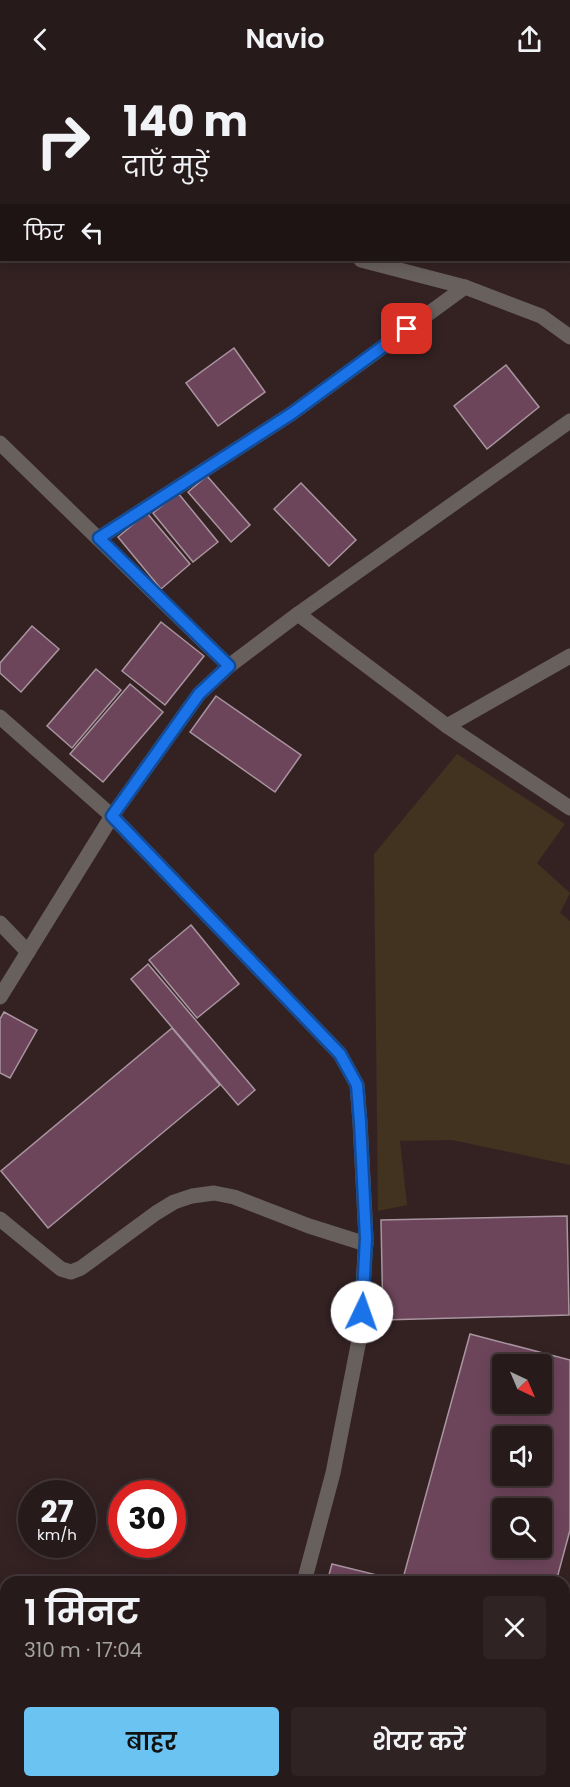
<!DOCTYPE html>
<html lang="hi">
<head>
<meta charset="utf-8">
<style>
  :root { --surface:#271a1a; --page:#2f2323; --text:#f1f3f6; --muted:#a4a1a2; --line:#433839; --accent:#6ac3f1 }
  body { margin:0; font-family:Poppins,"Noto Sans Devanagari",sans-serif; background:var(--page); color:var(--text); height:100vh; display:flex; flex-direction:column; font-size:22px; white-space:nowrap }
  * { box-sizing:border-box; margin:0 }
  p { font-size:20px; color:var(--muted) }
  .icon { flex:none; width:33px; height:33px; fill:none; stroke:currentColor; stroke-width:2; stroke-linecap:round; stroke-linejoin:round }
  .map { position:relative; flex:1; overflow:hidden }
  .panel { position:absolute; left:0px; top:1498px; width:570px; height:212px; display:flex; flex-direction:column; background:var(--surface); border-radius:18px 18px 0 0; box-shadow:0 3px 15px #0003,0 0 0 2px var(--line) }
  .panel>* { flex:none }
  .guide { position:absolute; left:0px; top:0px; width:570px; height:183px; box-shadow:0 3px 15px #0003,0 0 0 2px var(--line); background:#271a1a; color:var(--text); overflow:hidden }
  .needle { width:39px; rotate:136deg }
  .controls { position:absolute; left:492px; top:1276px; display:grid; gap:12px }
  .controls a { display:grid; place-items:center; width:60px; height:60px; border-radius:6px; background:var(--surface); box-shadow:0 3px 15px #0003,0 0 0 2px var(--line); font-size:30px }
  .speed { position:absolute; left:18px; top:1402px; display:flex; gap:12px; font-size:30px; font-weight:700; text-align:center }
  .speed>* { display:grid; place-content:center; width:78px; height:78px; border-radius:50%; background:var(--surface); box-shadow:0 3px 15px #0003,0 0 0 2px var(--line); line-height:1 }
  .speed small { font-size:15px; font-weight:400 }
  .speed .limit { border:9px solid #d22; background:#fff; color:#111 }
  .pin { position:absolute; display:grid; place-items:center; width:51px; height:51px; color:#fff; margin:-26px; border-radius:12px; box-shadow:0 3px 9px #0006 }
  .me { position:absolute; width:66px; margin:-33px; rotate:3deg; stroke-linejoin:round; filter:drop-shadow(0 0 4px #0008) }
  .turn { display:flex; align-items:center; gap:21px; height:126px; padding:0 24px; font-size:27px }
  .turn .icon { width:78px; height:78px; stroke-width:2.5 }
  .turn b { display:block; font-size:42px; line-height:51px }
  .then { display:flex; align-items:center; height:57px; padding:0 24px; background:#0003; gap:12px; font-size:22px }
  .round { display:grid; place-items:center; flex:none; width:63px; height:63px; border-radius:6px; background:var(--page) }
  .overview { display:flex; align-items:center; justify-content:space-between; height:102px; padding:0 24px }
  h1 { font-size:36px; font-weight:600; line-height:45px }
  .button { display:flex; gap:12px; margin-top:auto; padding:12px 24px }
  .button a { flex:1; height:69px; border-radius:6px; background:var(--accent); color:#111; font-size:24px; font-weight:600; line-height:69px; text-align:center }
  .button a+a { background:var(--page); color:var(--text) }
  header { display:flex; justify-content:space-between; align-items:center; height:78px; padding:0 24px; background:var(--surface); font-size:27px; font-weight:600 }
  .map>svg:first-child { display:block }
  .green { fill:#423220 }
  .building { fill:#6d455b; stroke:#a8959f; stroke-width:1.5; fill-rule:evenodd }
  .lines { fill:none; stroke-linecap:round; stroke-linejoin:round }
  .street { stroke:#68605c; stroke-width:15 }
  .route-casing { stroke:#114b97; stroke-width:15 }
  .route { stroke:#1a73e8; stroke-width:10 }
</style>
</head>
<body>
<header><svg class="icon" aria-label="back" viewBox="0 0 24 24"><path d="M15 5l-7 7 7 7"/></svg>Navio<svg class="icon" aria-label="share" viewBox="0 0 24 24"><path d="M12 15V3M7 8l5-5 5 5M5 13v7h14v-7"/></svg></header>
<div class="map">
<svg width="570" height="1709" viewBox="0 0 570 1709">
  <rect width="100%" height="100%" fill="#342223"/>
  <path class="green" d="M457 676 565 746 537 785 570 815 560 835 570 843V1087L452 1062 400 1063 407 1127 378 1133 374 776Z"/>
  <g class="building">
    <path d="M568 80 570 81V165L568 164Z"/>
    <path d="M234 270 265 314 218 348 186 305Z"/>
    <path d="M506 287 539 329 487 371 454 328Z"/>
    <path d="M207 398 250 447 231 464 188 414Z"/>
    <path d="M301 405 356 462 329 488 274 431Z"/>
    <path d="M178 415 218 464 193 484 153 435Z"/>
    <path d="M147 435 190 486 161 511 118 459Z"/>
    <path d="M161 544 204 578 165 627 122 593Z"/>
    <path d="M32 548 59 571 21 614 0 595V585Z"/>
    <path d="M96 591 121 612 72 670 47 648Z"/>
    <path d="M130 606 163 634 103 704 70 676Z"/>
    <path d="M216 618 301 677 275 714 190 654Z"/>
    <path d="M191 847 239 906 197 940 149 882Z"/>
    <path d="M148 886 255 1012 238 1027 131 901Z"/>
    <path d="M4 934 37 952 10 1000 0 995V941Z"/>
    <path d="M172 950 220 1007 48 1150 1 1093Z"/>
    <path d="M567 1138 569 1237 383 1242 381 1142Z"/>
    <path d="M470 1256 570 1282V1452L556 1504H402ZM502 1287H542V1326H502ZM502 1359H542V1398H502ZM502 1431H542V1470H502Z"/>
    <path d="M332 1486 385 1499 384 1504H327Z"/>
    <path d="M161 1704H212L210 1709H159Z"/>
  </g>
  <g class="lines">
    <g class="street">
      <path d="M76 0 78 2"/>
      <path d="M463 0 466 2"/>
      <path d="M50 2 51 0"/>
      <path d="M568 68 570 69"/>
      <path d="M0 76 2 73"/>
      <path d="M361 182 465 209 541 238 570 259"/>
      <path d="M0 365 229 588"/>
      <path d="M99 460 291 336 465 209"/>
      <path d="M298 536 447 648 570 730"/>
      <path d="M0 639 112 738 340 976 357 1007 360 1044 366 1160 360 1257 333 1395 304 1504"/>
      <path d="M447 648 570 578"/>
      <path d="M0 845 28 874"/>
      <path d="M0 919 112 738 199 616 229 588 298 536 570 343"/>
      <path d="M0 1141 61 1191 71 1194 81 1190 156 1135 174 1124 192 1118 214 1115 234 1119 309 1148 366 1166"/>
      <path d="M0 1623 6 1629"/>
      <path d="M115 1704 123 1709"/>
      <path d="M233 1709 235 1704"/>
    </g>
  </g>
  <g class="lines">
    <defs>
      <path id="route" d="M362 1234 366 1160 360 1044 357 1007 340 976 112 738 199 616 229 588 99 460 291 336 407 251"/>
    </defs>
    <use href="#route" class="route-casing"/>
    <use href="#route" class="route"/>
  </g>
</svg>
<div class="controls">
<a><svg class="needle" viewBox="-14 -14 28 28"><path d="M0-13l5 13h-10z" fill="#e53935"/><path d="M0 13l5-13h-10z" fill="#a4a1a2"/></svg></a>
<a><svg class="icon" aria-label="sound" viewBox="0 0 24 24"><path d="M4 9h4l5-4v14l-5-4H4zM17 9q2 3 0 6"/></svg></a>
<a><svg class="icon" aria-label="search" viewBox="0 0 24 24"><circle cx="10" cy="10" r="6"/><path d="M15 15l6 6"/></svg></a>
</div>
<div class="speed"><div>27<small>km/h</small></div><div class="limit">30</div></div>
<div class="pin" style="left:407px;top:251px;background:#d93025"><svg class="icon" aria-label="arrive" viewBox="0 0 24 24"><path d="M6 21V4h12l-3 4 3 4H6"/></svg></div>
<svg class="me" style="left:362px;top:1234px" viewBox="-20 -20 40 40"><circle r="19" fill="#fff"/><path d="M0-13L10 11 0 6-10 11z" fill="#1a73e8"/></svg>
<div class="guide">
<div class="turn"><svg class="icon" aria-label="right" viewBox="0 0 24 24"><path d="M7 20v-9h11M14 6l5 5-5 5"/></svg><div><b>140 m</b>दाएँ मुड़ें</div></div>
<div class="then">फिर<svg class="icon" aria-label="left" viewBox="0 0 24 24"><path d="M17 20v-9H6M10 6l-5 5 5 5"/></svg></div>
</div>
<section class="panel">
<div class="overview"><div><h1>1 मिनट</h1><p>310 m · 17:04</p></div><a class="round"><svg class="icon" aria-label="close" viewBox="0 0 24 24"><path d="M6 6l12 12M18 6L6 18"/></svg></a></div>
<div class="button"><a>बाहर</a><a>शेयर करें</a></div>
</section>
</div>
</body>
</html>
